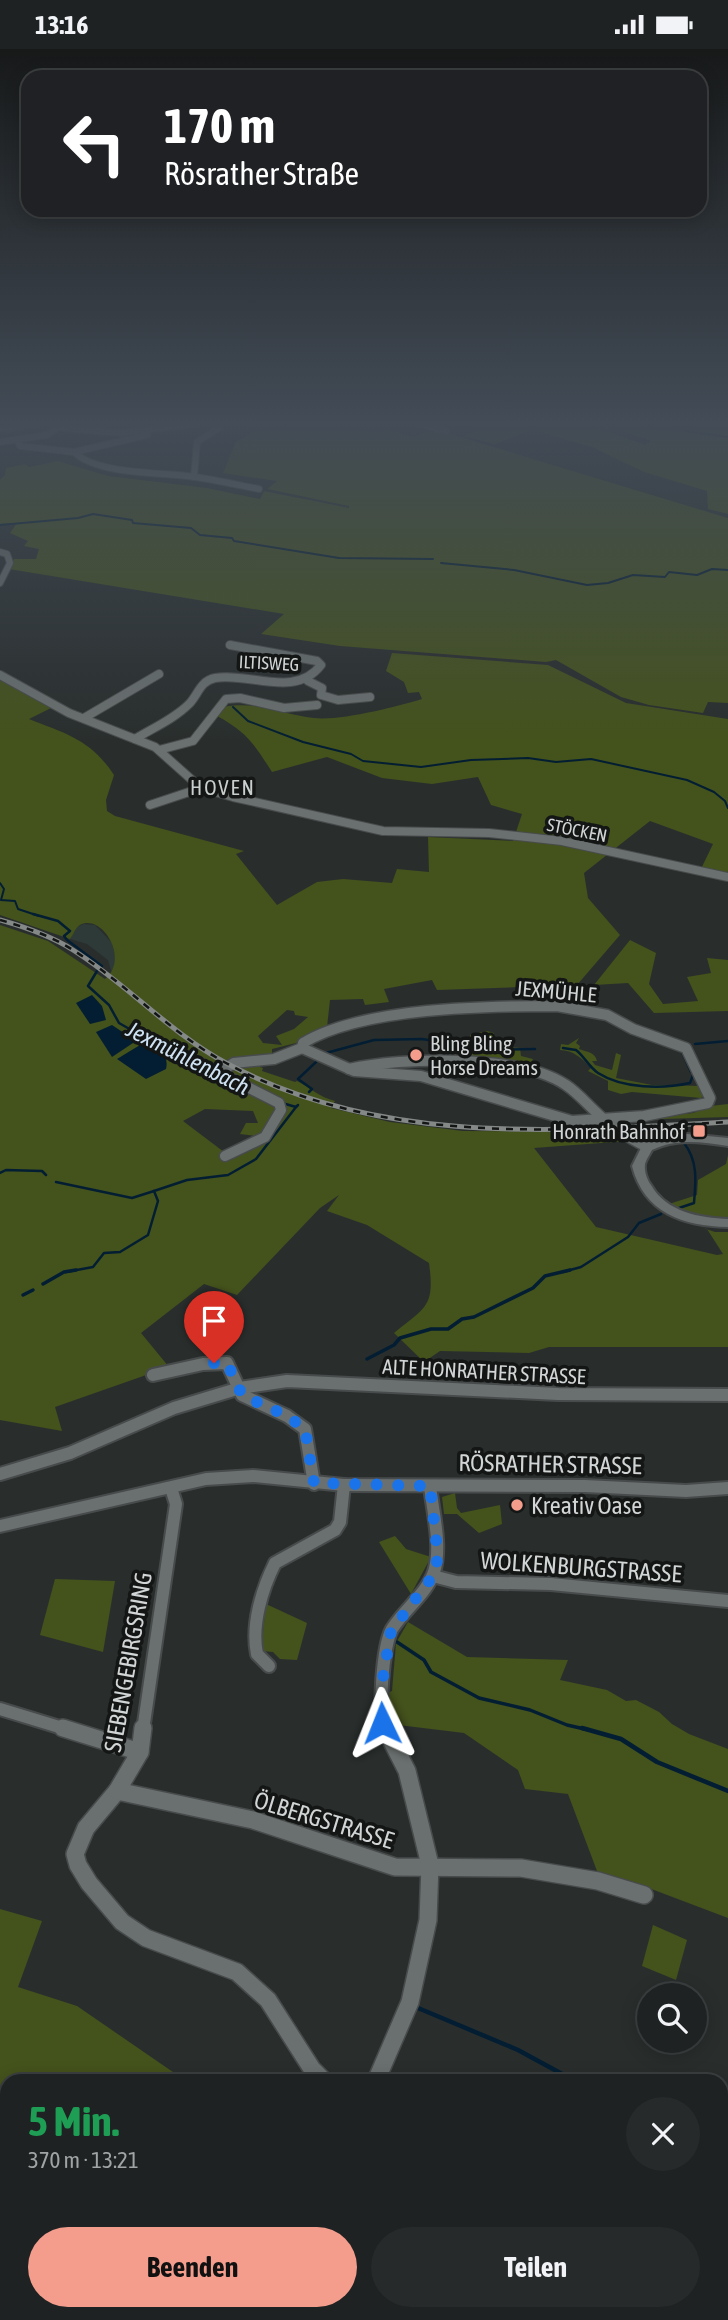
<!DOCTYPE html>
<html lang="de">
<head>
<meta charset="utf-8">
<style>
  :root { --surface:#1f2222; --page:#272a2a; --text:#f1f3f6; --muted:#a1a4a5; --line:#3c3f40; --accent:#f49d8d }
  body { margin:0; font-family:"Asap Condensed",sans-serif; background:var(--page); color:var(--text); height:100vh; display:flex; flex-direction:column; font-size:26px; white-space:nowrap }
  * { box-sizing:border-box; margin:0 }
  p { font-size:23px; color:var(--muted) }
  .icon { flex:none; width:38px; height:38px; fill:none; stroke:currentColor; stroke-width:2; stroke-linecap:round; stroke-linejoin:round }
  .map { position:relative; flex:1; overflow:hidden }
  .drawer { position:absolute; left:0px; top:2025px; width:728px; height:247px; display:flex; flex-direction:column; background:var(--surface); border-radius:21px 21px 0 0; box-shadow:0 4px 18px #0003,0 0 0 2px var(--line) }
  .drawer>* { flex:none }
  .top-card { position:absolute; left:21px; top:21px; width:686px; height:147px; border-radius:21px; box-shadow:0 4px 18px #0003,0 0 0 2px var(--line); background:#202124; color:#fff; overflow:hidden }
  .tools { position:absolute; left:637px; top:1934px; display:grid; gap:14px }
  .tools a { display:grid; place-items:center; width:70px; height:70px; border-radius:50%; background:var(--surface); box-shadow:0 4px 18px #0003,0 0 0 2px var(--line); font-size:35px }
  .pin { position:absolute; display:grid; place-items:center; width:60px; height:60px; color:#fff; margin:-72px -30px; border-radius:50% 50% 50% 0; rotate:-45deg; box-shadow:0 0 7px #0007 }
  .pin .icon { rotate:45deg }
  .me { position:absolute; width:77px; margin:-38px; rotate:358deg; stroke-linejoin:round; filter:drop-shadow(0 0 5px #0008) }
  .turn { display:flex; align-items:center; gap:24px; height:147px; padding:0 28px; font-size:32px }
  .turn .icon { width:91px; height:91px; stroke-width:2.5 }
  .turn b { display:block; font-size:49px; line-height:60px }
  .round { display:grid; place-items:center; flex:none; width:74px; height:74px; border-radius:37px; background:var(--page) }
  .headline { display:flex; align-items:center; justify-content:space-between; height:119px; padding:0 28px }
  h1 { font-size:42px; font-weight:700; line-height:52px; color:#1e9e55 }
  .action { display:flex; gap:14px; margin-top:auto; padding:14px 28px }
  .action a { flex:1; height:80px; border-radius:42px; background:var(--accent); color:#111; font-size:28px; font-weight:700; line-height:80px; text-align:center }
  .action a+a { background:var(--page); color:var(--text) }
  .status { display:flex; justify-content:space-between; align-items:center; height:49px; padding:0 35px; background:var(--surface); direction:ltr }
  .status svg { height:19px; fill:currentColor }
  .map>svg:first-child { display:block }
  .built { fill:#2d3a38 }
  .green { fill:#44521c; fill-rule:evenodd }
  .water { fill:#031e32 }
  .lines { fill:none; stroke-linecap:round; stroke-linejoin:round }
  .stream-far3 { stroke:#031e32; stroke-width:2 }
  .stream-far2 { stroke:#031e32; stroke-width:2.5 }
  .stream-far1 { stroke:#031e32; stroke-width:3.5 }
  .stream { stroke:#031e32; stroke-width:4.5 }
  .minor-far4-casing { stroke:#484b4b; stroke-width:8 }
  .minor-far3-casing { stroke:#484b4b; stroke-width:10 }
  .minor-far2-casing { stroke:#484b4b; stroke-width:13 }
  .minor-far1-casing { stroke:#484b4b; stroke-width:16 }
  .minor-casing { stroke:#484b4b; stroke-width:20 }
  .tertiary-casing { stroke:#484b4b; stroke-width:4 }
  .secondary-casing { stroke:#484b4b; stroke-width:4 }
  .minor-far4 { stroke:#6a706f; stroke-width:6 }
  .minor-far3 { stroke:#6a706f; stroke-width:8 }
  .minor-far2 { stroke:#6a706f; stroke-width:10 }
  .minor-far1 { stroke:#6a706f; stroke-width:12 }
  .minor { stroke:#6a706f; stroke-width:17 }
  .tertiary { fill:#6a706f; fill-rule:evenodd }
  .secondary { fill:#6a706f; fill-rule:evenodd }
  .rail-casing { stroke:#848887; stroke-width:5 }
  .rail { stroke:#131615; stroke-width:2.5; stroke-dasharray:7; stroke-linecap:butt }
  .route { stroke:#1a73e8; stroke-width:12; stroke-dasharray:0 21.6 }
  .poi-dot { fill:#f49d8d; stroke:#131615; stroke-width:2.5 }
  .labels { text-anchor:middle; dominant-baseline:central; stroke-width:7; stroke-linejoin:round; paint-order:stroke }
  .far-street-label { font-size:18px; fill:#d2d5d5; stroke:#131615 }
  .far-quarter-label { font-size:21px; letter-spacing:2px; fill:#c8cfce; stroke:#131615 }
  .street-label { font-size:21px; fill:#d2d5d5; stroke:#131615 }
  .poi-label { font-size:21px; fill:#d2d5d5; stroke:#131615; text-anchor:start }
  .water-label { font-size:23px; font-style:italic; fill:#cfe2f3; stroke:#131615 }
  .near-street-label { font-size:24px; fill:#d2d5d5; stroke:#131615 }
  .near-poi-label { font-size:24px; fill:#d2d5d5; stroke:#131615; text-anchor:start }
</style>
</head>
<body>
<div class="status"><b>13:16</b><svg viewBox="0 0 49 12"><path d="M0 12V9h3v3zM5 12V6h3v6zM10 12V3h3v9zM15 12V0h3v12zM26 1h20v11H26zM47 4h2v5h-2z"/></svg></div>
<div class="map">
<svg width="728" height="2271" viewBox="0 0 728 2271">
  <rect width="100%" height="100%" fill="#292e2d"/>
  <path class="built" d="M84 875 95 876 112 894 117 914 112 925 108 911 87 895 70 890 77 878Z"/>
  <g class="green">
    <path d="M293 375H337L370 382 388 380 415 388 428 381H437L728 469V654L708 653 703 664 649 656 621 648 556 611 546 613 340 597 261 585 284 565 9 520 14 510H36L39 500 24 497 28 492 10 484 17 474 0 475V431L5 426 6 419 25 415 29 418 58 412 108 427 207 439 260 450 264 442 349 459V457L267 440 277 432 223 424 236 393 257 381Z"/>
    <path d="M460 375H587L645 396 651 392 604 375H728V465L708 460 707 442 644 423 592 398 533 381 494 395 464 387 476 381 457 376Z"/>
    <path d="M392 604 548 616 626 654 728 670V828L700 822 713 795 650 772 584 824 588 849 620 886 577 936 437 941 432 931 384 940 389 953 365 956 363 950 330 951 327 978 296 994 272 1000V1007L251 1015 263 1019 262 1022 295 1033 297 1032C311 1039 319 1048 335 1052L331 1059 390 1073 463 1082 612 1083 628 1092 534 1099 596 1178 717 1206 723 1205 707 1180 700 1178 715 1183H728V1298H549L529 1304 440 1302 424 1313 394 1284C426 1258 435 1258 429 1214L367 1176 327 1162 339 1146 320 1159 237 1246 204 1235 141 1284 169 1318 55 1358 62 1382 0 1371V876L48 892 105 930C130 910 102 864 80 876 75 879 74 885 70 890L0 866V629L53 658 29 670C67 685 91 691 114 726L106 751 107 762 115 767 244 802 236 805 277 856 317 833 343 830 392 834 397 820 429 823 428 788 513 792 522 765 491 756 478 728 432 735 382 729 327 708 272 723C254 695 247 683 217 667L223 658C255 651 283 666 314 669 341 672 395 658 422 650L419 643 408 644 404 633 386 622ZM287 961 294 962 295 966 308 968 294 980 276 987 282 996 263 994 258 987ZM205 1060 253 1062 258 1074H246L240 1085 264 1088 224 1103 183 1072Z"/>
    <path d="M630 891 656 904 649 935 663 955 698 952 687 928 711 924 707 909 728 911V962L654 964 628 934 594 936Z"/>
    <path d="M487 982 494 984 493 997 520 999 521 1007 533 1010 531 1014 470 1012V986Z"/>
    <path d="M579 989 576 994 580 997 579 1000C587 1003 595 1003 597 1012H592L595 1016 612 1021 616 1004 621 1006 616 1029 652 1036 702 1037 707 1044 701 1049 632 1043 621 1045 608 1041V1032L588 1022 591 1019C583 1010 573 1001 560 1001L561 995 568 996Z"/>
    <path d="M728 1055V1068L630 1071 693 1064 711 1057Z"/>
    <path d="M728 1106V1169C706 1171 687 1166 669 1155L697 1146 698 1131 726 1115Z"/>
    <path d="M455 1444 457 1459 461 1464 500 1456 502 1475 479 1484 457 1465H444L442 1448Z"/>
    <path d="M395 1487 406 1500 431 1508 411 1545 379 1493Z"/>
    <path d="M55 1530 115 1532 103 1603 40 1586Z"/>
    <path d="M266 1555 307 1574 297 1611 280 1610 273 1603 261 1602Z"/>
    <path d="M408 1573 467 1608 568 1611 560 1631 607 1641 626 1652 636 1651 659 1663 672 1675 689 1685 728 1700V1869L646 1838 597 1822 568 1745 525 1740 518 1721 464 1684 390 1675 387 1644 392 1642 396 1594Z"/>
    <path d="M0 1860 42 1872 18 1938 77 1957 186 2032H7V2208L0 2203Z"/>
    <path d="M653 1876 687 1891 676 1931 642 1917Z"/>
    <path d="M443 2264 457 2271H47L44 2265Z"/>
  </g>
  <g class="water">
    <path d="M92 946 102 957 106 971 90 975 76 954Z"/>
    <path d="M112 976 136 992 112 1008 96 983Z"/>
    <path d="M140 996C154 996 170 1004 166 1020L146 1030 117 1010Z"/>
  </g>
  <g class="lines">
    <g class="stream-far3">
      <path d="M639 375 728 388"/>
      <path d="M0 476 78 469 93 465 132 471 133 474 191 479 200 486 232 489 234 492 339 509 433 510"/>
      <path d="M441 514 514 521 587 536 608 534 633 526 665 528 669 523 697 526 712 520 728 521"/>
      <path d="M233 658 248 672 303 693 351 705 363 712 421 718 471 711 528 709 556 713 591 710 687 731 714 743 725 752 728 759"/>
      <path d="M0 834 4 840 1 851 15 852 18 860 39 867"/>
    </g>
    <g class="stream-far2">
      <path d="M33 865 58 872 70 882 64 887 67 891 102 917"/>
      <path d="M97 922 88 937 109 956 119 974 180 1009"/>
      <path d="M695 995 728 992"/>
      <path d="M563 999 576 1001C584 1007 589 1018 598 1024 623 1040 663 1040 690 1034L693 1026"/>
      <path d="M681 1001 691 1023"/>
      <path d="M326 1004 374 991 422 990 491 1001 535 1000"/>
      <path d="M309 1043 312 1040 298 1030 316 1013"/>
      <path d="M282 1054 296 1058 298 1056"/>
      <path d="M0 1124 6 1121 42 1122 46 1126"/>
      <path d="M56 1133 132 1149 154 1142"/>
      <path d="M679 1159 694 1154C696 1132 698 1112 684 1094"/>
      <path d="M66 1223 93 1218 104 1204 120 1203 148 1186 158 1152 154 1142 187 1131 228 1126 256 1110 296 1058"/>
      <path d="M563 1223 581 1218 628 1188 639 1174 661 1165"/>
    </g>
    <g class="stream-far1">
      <path d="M43 1235 64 1223 76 1221"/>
      <path d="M23 1246 33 1241"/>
      <path d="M367 1310 394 1296 400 1289 431 1280H448L462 1270 474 1268 533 1239 545 1227 570 1221"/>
      <path d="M397 1593 424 1611 431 1623 479 1649 530 1661 567 1676 589 1681"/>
    </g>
    <g class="stream">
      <path d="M582 1679 621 1690 657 1713 728 1742"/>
      <path d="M418 1959 518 2001 575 2032"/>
      <path d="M0 2094 7 2102"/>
      <path d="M721 2187 728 2200"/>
      <path d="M119 2264 122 2271"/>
    </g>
    <defs>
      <g id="minor-far4">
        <path d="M54 375 62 379 120 384 196 375"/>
        <path d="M419 375 446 382"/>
        <path d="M17 391 20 397 74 403 147 386"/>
        <path d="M0 393 47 386 59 378"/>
        <path d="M74 403C97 426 162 423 195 428 216 431 238 436 259 440"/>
        <path d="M194 428 197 393 219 379V375"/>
        <path d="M0 503 7 505 10 514 0 534"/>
      </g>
      <g id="minor-far3">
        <path d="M0 626 69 664 155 698 201 739 233 748 383 782 489 784 562 792 728 828"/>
        <path d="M308 632 322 639 321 646 338 651 370 648"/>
        <path d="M84 669 159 625"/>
        <path d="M135 690C153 679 174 670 189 655 198 646 200 632 215 629 250 623 295 650 321 616L317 612 230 596"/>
        <path d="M159 701 193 692 226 650 240 649 284 659 317 656"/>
        <path d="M150 756 201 739"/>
      </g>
      <g id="minor-far2">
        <path d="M557 957 607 966 633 980 686 999 710 1049 708 1054 644 1067 572 1072 421 1027 354 1022 302 999 303 994C363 958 487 957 557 957Z"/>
        <path d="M180 1004 279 1054 281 1061 265 1088 225 1107"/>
        <path d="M349 1020C402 1008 520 1005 566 1036 578 1044 587 1055 598 1065 612 1079 629 1089 647 1098"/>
        <path d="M220 1023 234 1014 274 1010 302 999"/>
      </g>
      <g id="minor-far1">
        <path d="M153 1326 203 1315 227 1314 242 1346 287 1367 305 1380 314 1435"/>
        <path d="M0 1425 70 1404 174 1359 240 1339 287 1332 558 1345 728 1346"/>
        <path d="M433 1527 456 1533 551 1535 728 1552"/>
        <path d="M269 1617 257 1605C251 1576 262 1540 275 1514L335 1481 340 1473 344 1436"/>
        <path d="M0 1660 69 1681"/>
        <path d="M143 1681 176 1455 171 1439"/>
        <path d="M386 1681C377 1665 383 1596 392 1580 404 1561 427 1544 434 1523 442 1497 433 1464 430 1437"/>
      </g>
      <g id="minor">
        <path d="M63 1679 140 1703"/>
        <path d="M143 1679 140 1703 117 1742 86 1779 75 1805 78 1816 89 1834 122 1873 146 1889 237 1923 268 1951 312 2020 324 2032"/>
        <path d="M117 1742 253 1771 395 1818 521 1819 598 1832 644 1846"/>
        <path d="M376 2032 410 1953 428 1871 430 1816 407 1722 385 1679"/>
      </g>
      <g id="tertiary">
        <path d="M687 1085 728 1089V1097C702 1093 677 1089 652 1101 650 1105 646 1111 645 1115 644 1122 647 1131 651 1136 666 1163 700 1169 728 1170V1178C683 1177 644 1164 632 1117L643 1095 667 1087Z"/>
        <path d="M253 1421 344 1430 585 1431 686 1436 728 1433V1445L686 1448 585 1443 344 1442 253 1433 206 1436 0 1483V1471L206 1424Z"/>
      </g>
      <path id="secondary" d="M31 375H47L0 383V379Z"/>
    </defs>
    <use href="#minor-far4" class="minor-far4-casing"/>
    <use href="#minor-far3" class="minor-far3-casing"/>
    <use href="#minor-far2" class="minor-far2-casing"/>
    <use href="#minor-far1" class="minor-far1-casing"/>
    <use href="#minor" class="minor-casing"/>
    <use href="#tertiary" class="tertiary-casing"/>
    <use href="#secondary" class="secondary-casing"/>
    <use href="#minor-far4" class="minor-far4"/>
    <use href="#minor-far3" class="minor-far3"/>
    <use href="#minor-far2" class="minor-far2"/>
    <use href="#minor-far1" class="minor-far1"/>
    <use href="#minor" class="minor"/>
    <use href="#tertiary" class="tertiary"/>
    <use href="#secondary" class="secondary"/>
    <defs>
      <path id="rail" d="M0 871C25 878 51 887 73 901 127 935 170 984 226 1014 381 1098 559 1082 728 1073"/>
    </defs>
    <use href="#rail" class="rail-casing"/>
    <use href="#rail" class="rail"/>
  </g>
  <linearGradient id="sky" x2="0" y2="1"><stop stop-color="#171919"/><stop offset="0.54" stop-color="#434c57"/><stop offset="1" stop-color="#434c57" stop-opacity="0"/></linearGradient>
  <rect width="728" height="693" fill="url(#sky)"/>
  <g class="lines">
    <path class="route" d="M214 1314H227L242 1346 287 1367 305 1380 314 1434 430 1437 438 1508 433 1527 391 1582 381 1640 382 1674"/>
  </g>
  <g class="poi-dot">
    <circle cx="416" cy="1006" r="7"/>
    <rect x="692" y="1075" width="14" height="14" rx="3.5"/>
    <circle cx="517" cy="1456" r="7"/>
  </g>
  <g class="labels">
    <g class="far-street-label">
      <text transform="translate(269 614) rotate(3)">ILTISWEG</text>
      <text transform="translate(577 781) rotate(11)">STÖCKEN</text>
    </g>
    <g class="far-quarter-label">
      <text x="223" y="738">HOVEN</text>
    </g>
    <g class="street-label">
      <text transform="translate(556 942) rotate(5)">JEXMÜHLE</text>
      <text transform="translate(484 1322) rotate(3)">ALTE HONRATHER STRASSE</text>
    </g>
    <g class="poi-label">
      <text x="430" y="994">Bling Bling<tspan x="430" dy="24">Horse Dreams</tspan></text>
      <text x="685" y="1082" text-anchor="end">Honrath Bahnhof</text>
    </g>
    <g class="water-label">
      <text transform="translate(188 1009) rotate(27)">Jexmühlenbach</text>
    </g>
    <g class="near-street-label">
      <text transform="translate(550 1415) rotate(1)">RÖSRATHER STRASSE</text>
      <text transform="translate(581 1518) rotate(4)">WOLKENBURGSTRASSE</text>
      <text transform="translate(128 1613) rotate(-80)">SIEBENGEBIRGSRING</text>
      <text transform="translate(324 1771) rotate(17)">ÖLBERGSTRASSE</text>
    </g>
    <g class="near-poi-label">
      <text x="531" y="1456">Kreativ Oase</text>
    </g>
  </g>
</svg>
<div class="tools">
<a><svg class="icon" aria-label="search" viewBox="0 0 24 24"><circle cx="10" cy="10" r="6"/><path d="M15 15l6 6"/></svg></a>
</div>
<div class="pin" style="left:214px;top:1314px;background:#d93025"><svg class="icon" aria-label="arrive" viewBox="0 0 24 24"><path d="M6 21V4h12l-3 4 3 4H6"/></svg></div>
<svg class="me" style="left:382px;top:1674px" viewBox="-20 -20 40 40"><path d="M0-17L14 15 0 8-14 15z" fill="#1a73e8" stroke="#fff" stroke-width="4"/></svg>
<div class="top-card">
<div class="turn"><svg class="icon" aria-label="left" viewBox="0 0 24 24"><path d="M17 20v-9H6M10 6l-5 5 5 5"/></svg><div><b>170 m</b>Rösrather Straße</div></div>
</div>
<section class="drawer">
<div class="headline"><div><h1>5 Min.</h1><p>370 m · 13:21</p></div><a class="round"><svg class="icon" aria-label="close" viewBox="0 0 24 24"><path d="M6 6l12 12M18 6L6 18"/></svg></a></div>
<div class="action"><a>Beenden</a><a>Teilen</a></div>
</section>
</div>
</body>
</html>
